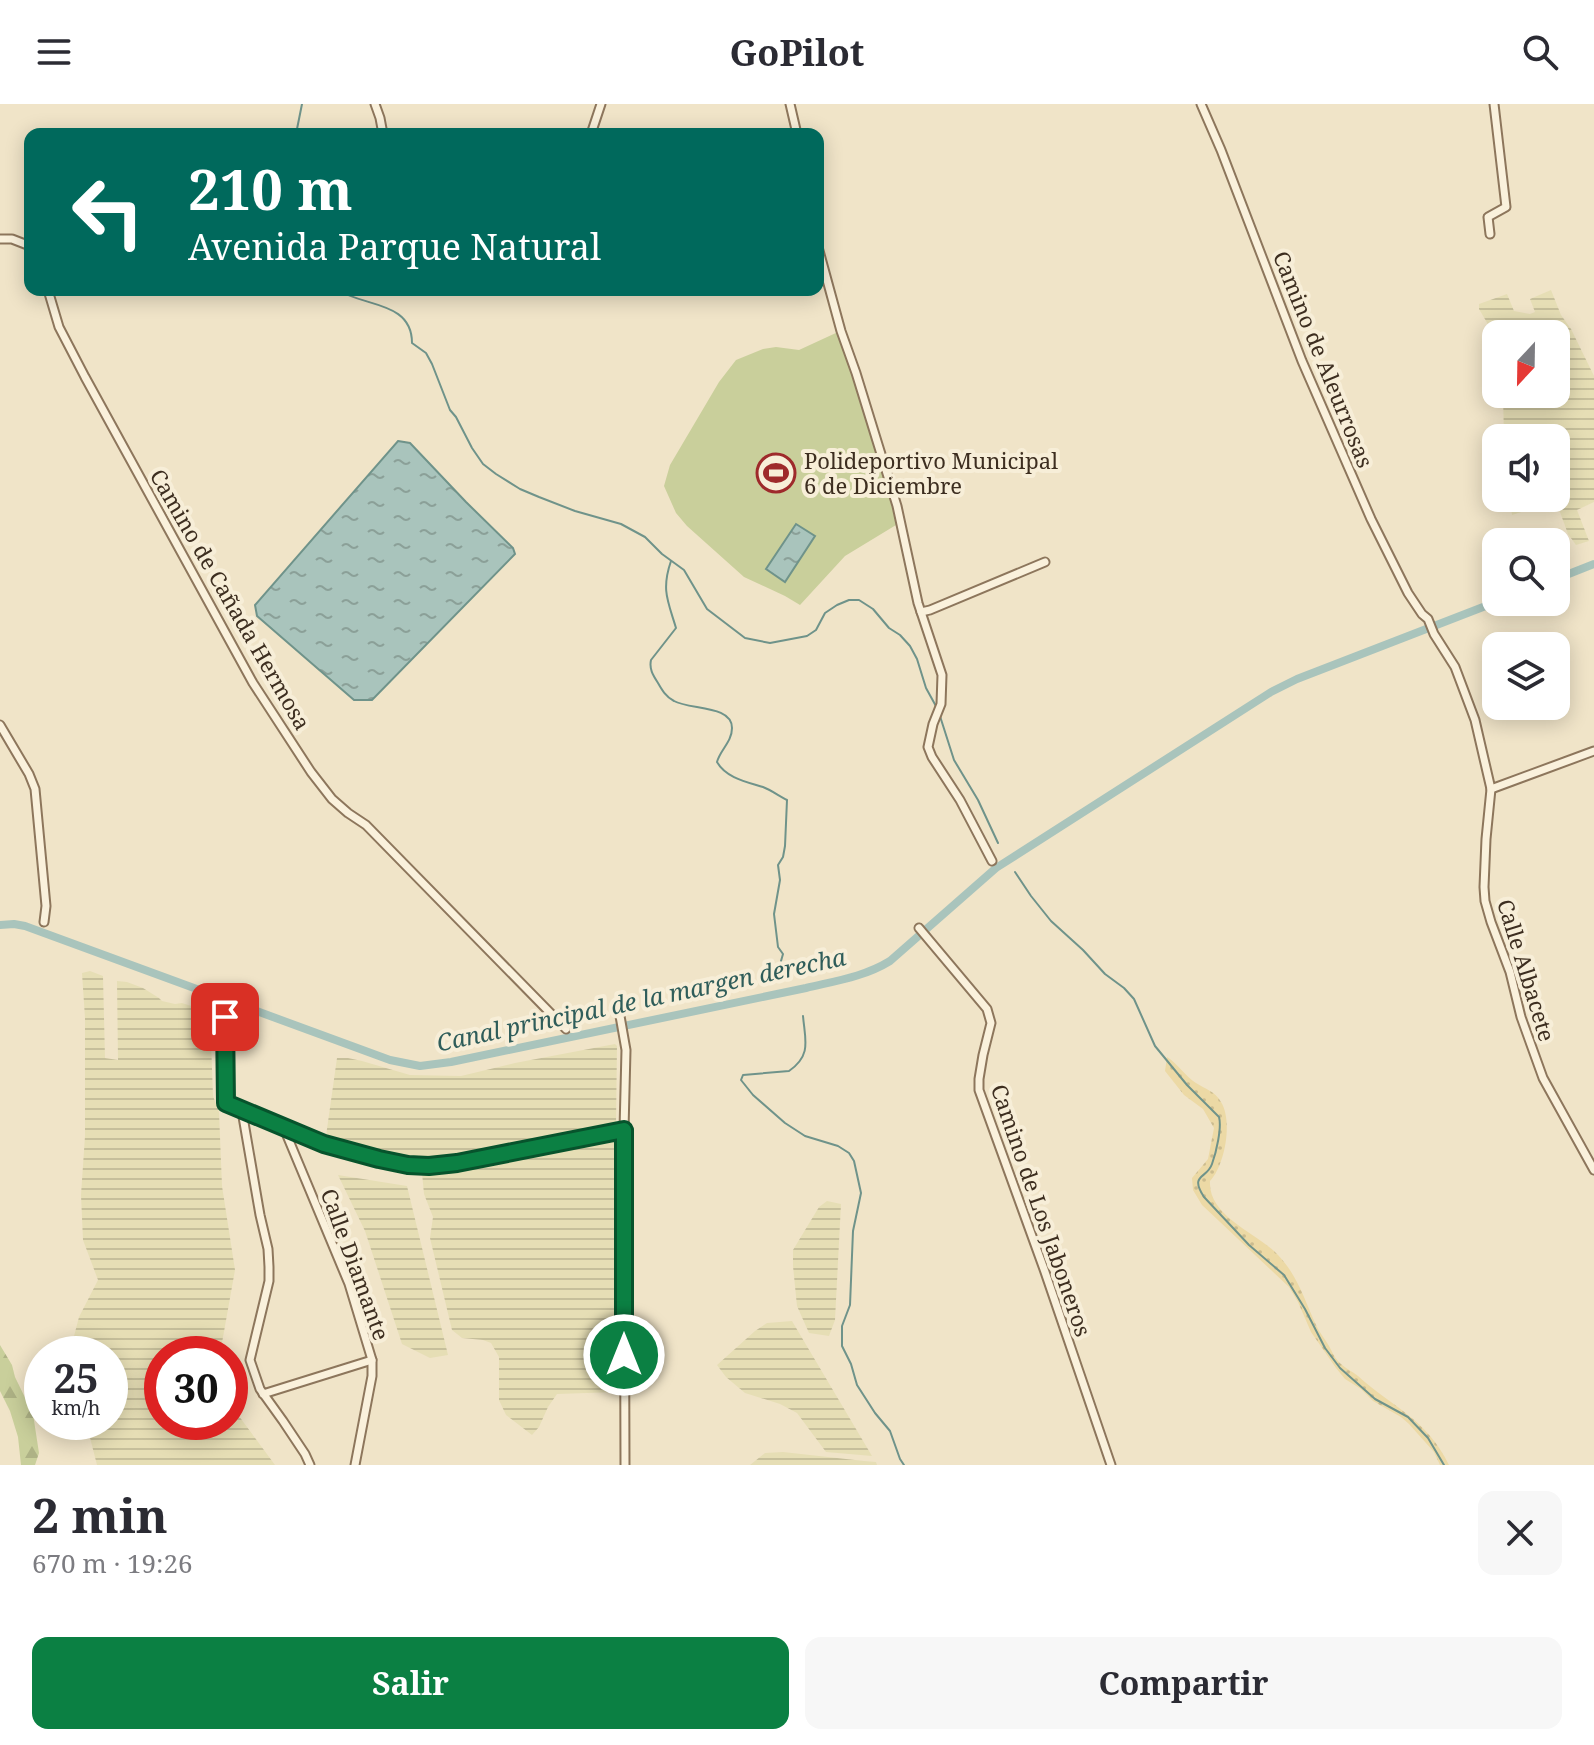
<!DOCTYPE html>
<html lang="es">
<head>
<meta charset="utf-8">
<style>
  :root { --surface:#fff; --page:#f7f7f7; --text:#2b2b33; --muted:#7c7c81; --accent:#0b8043 }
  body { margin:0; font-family:"Noto Serif",serif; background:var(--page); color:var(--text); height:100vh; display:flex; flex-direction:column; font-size:30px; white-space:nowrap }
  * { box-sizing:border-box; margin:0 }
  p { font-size:26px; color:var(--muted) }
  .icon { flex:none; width:44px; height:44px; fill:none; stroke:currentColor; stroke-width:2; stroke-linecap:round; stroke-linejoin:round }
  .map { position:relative; height:1361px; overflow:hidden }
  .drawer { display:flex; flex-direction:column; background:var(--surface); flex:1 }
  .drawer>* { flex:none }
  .top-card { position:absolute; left:24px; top:24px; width:800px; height:168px; border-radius:16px; box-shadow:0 4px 20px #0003; background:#00695c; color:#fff; overflow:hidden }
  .needle { width:52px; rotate:202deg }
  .tools { position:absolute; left:1482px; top:216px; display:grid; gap:16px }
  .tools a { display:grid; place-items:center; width:88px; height:88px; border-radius:16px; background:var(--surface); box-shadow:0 4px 20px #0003; font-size:40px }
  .speed { position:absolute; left:24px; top:1232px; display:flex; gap:16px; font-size:40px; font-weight:700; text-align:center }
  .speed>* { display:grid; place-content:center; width:104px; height:104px; border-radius:50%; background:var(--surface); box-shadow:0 4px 20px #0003; line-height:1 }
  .speed small { font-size:20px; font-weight:400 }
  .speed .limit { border:12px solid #d22; background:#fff; color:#111 }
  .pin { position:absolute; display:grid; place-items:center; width:68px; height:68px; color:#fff; margin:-34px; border-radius:16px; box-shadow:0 4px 12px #0006 }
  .me { position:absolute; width:88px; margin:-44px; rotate:0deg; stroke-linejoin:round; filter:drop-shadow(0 0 6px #0008) }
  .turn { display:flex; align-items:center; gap:28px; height:168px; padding:0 32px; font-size:36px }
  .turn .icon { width:104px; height:104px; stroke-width:2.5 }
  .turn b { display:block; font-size:56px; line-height:68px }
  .round { display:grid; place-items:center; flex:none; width:84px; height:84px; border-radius:16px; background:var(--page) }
  .headline { display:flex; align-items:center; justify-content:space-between; height:136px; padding:0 32px }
  h1 { font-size:48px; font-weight:700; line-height:60px }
  .button { display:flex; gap:16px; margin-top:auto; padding:16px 32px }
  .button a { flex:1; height:92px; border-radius:16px; background:var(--accent); color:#fff; font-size:32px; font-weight:700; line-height:92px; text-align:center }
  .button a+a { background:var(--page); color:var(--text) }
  header { display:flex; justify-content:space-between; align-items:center; height:104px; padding:0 32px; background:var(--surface); font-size:36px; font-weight:700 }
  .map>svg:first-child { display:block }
  .farmland { fill:url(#farmland-rules) }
  .forest { fill:url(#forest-firs) }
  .sand { fill:url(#sand-dots) }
  .pitch { fill:#c9cf9b }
  .water { fill:url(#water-ripples); stroke:#6f938a; stroke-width:2 }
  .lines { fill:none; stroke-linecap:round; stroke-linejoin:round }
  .stream { stroke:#6f938a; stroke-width:2 }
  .canal { stroke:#a9c4bc; stroke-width:8 }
  .street-casing { stroke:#8d765c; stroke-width:11 }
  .street { stroke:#faf1dc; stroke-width:7 }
  .route-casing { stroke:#07532c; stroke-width:20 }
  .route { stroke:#0b8043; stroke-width:14 }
  .labels { text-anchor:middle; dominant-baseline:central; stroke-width:8; stroke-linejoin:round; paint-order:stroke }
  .street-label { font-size:22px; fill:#3d2e20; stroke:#f7eed8 }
  .poi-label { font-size:22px; fill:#3d2e20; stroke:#f7eed8; text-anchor:start }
  .water-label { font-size:24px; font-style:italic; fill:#2f5d5a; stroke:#f7eed8 }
</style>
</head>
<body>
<header><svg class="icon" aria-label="menu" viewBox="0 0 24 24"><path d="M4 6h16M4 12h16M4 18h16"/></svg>GoPilot<svg class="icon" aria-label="search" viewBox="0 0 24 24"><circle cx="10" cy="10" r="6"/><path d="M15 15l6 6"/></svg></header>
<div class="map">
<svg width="1594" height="1361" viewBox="0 0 1594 1361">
  <defs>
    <pattern id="farmland-rules" width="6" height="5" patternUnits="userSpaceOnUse" patternTransform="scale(2)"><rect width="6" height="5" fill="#e6deb5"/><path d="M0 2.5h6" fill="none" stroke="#c6bf9b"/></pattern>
    <pattern id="forest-firs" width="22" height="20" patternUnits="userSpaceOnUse" patternTransform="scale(2)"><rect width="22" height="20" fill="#c9cf9b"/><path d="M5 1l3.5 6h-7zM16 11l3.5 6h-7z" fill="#aeb285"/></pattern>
    <pattern id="sand-dots" width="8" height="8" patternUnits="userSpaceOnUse" patternTransform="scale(2)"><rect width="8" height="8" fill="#ecd9a5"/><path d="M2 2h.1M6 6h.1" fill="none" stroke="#cbbb8e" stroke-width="1.8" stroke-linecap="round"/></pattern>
    <pattern id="water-ripples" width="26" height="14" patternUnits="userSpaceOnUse" patternTransform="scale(2)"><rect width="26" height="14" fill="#a9c4bc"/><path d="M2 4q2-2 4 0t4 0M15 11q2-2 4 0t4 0" fill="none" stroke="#8ba098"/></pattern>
  </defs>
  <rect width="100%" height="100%" fill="#f0e4c8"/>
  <g class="farmland">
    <path d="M1551 186 1561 211 1571 225 1594 272V398L1577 406 1589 437 1576 441 1568 430 1556 397 1512 411 1510 394H1556V334H1504L1503 290H1556V230H1496V234L1479 205V200L1507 190 1514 207 1530 210 1535 208 1530 195Z"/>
    <path d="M90 867 103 872 105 954 118 956 117 877 127 878 143 884 159 894 162 897 175 900 182 899 210 908 213 992 219 1008 222 1082 235 1166 220 1250H162V1318H230V1293L236 1308 275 1361H97L86 1318H110V1250H72L73 1236 79 1213 98 1176 83 1136 81 1091 85 1032V914L82 869Z"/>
    <path d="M615 940 617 942 616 1020 453 1055H426L384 1049 326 1032 337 954H348L362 957 410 971 461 972 515 959Z"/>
    <path d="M616 1036 617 1288 557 1290 548 1303 539 1323 532 1331 506 1311 499 1296V1253L491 1239 483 1236 462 1234 452 1226 430 1134 433 1113 424 1090 422 1069 465 1066Z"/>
    <path d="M338 1071 407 1082 448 1251 430 1254 402 1240 365 1127Z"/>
    <path d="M827 1097 841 1100 835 1216 829 1232 809 1229 797 1202 793 1162V1146L819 1103Z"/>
    <path d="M792 1217 872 1352 826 1348 797 1309 780 1300 745 1289 726 1273 717 1261 755 1227 767 1219Z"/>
    <path d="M783 1348 864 1357 876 1358 877 1361H750L765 1349Z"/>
  </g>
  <path class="forest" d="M0 1241 12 1261 15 1273 33 1310 39 1349 35 1361H21L18 1333 10 1307 0 1287Z"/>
  <path class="sand" d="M1167 953C1178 960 1185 972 1196 979 1205 985 1215 987 1221 998 1233 1017 1225 1061 1210 1077 1208 1113 1257 1128 1278 1151 1298 1172 1304 1195 1316 1221 1319 1228 1325 1235 1329 1242 1332 1247 1334 1253 1338 1257 1344 1264 1352 1267 1358 1272 1393 1304 1426 1314 1449 1361H1440L1434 1348 1409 1320 1401 1313 1373 1297 1361 1285 1345 1275 1336 1264 1311 1228 1298 1198 1289 1183 1202 1101 1193 1086 1192 1074 1208 1055 1214 1024 1203 1005 1184 991 1165 967Z"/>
  <path class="pitch" d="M838 228 886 376 896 421 845 452 800 501 785 492 744 473 687 422 676 409 664 382 670 361 719 278 736 256 763 245 776 243 799 246Z"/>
  <g class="water">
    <path d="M398 337 410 339 466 398 513 444 515 450 372 596H354L257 512 255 501Z"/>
    <path d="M796 420 815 432 785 478 766 465Z"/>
  </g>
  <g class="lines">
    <g class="stream">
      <path d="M296 30 302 0"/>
      <path d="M338 186C364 203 412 197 412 239L426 249 432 260 450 306 456 313 472 344 483 360 496 370 520 385 539 393 575 407 621 420 645 433 662 450 684 466 707 505 745 534 770 539 807 532 816 526 825 509 837 501 849 496H859L873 505 889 524 900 531 910 542 917 555 926 584 937 604"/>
      <path d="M671 457C661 486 668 497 676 524L651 556C649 565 653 571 658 579 662 586 666 593 674 597 690 606 732 601 732 624 732 638 720 646 717 658 726 674 747 678 763 683 771 686 779 692 787 696L785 742 783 753 778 761 780 776 774 810 778 843 783 850 781 857"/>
      <path d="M939 609 954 656 978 696 998 739"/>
      <path d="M1015 768 1031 792 1051 817 1083 846 1105 870 1124 884 1134 895 1155 942 1187 981 1219 1013C1222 1024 1216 1049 1212 1060 1207 1075 1189 1070 1204 1093L1249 1141 1284 1171 1305 1205 1325 1244 1340 1264 1375 1295 1408 1313 1428 1334 1444 1361"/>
      <path d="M803 912C805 936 812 951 789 967L743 971 741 976 753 991 785 1019 805 1032 838 1042 849 1049 854 1057 861 1089 853 1127 850 1201 842 1222V1242L851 1260 857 1281 875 1309 890 1327 900 1355 904 1361"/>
    </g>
    <g class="canal">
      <path d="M1556 475 1594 460"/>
      <path d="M0 821 14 820 25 822 390 956 420 962 451 958 806 884C835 877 864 873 890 857L996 764 1271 588 1297 575 1496 498"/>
    </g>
    <defs>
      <g id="street">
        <path d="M375 0 380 14 383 30"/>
        <path d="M790 0 797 30"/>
        <path d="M1201 0 1221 46 1302 257 1371 415 1408 489 1422 510 1428 515 1434 530 1455 563 1475 616 1491 685 1486 735 1484 783 1485 797 1491 818 1510 868 1521 913 1543 974 1594 1066"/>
        <path d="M591 30 601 0"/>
        <path d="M1490 130 1488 113 1506 103 1494 0"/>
        <path d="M0 135H12L30 142"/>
        <path d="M818 143 841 227 856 269 897 402 918 499 942 571 941 600 933 620 928 643 932 653 960 696 992 757"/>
        <path d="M48 186 59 223 85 273 253 579 311 668 332 695 348 709 366 721 566 925"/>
        <path d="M921 508 930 506 1045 458"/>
        <path d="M0 621 29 670 35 685 46 802 44 818"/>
        <path d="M1491 685 1594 647"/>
        <path d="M919 824 987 905 991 919 983 951 979 975V986L1045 1168 1111 1361"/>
        <path d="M620 912 626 946 624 1026 625 1361"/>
        <path d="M225 913 226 999 324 1040 408 1061 429 1062 457 1059 624 1026"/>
        <path d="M242 1007 260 1111 268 1145 269 1163V1177L250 1256 260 1285 283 1317 305 1350 310 1361"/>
        <path d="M283 1022 349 1180 372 1256V1272L355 1361"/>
        <path d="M263 1290 372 1256"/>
      </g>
    </defs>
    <use href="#street" class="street-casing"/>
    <use href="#street" class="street"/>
  </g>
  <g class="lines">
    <defs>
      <path id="route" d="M225 913 226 999 324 1040 379 1055 408 1061 429 1062 457 1059 624 1026V1251"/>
    </defs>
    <use href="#route" class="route-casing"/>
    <use href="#route" class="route"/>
  </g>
  <defs>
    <symbol id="stadium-ring" viewBox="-11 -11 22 22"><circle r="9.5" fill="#f7eed8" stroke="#9e2a2b" stroke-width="1.5"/><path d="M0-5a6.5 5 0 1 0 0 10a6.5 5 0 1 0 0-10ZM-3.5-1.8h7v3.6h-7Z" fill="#9e2a2b"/></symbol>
  </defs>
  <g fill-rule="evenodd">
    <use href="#stadium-ring" x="754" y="347" width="44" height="44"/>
  </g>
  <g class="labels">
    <g class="street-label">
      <text transform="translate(1324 255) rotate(68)">Camino de Aleurrosas</text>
      <text transform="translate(231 495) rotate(60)">Camino de Cañada Hermosa</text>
      <text transform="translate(1527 866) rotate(73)">Calle Albacete</text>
      <text transform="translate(1042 1106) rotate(71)">Camino de Los Jaboneros</text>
      <text transform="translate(356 1160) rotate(70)">Calle Diamante</text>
    </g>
    <g class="poi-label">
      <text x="804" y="356">Polideportivo Municipal<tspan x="804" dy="25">6 de Diciembre</tspan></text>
    </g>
    <g class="water-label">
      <text transform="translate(641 895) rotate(-12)">Canal principal de la margen derecha</text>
    </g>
  </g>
</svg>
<div class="tools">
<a><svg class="needle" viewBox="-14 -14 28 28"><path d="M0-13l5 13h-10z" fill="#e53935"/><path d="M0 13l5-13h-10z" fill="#7c7c81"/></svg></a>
<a><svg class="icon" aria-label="sound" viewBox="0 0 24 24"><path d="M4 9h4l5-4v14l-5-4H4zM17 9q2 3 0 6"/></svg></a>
<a><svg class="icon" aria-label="search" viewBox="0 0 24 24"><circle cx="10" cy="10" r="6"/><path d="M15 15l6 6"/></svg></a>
<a><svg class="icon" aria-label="layers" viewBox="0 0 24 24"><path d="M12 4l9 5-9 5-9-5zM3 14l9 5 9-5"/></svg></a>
</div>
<div class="speed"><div>25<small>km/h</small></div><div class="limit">30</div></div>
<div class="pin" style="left:225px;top:913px;background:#d93025"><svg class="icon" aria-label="arrive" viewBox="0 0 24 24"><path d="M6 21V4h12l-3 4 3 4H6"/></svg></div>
<svg class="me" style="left:624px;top:1251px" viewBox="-20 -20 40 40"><circle r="17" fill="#0b8043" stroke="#fff" stroke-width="3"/><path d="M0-11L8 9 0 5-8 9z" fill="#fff"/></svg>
<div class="top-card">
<div class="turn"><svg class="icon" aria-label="left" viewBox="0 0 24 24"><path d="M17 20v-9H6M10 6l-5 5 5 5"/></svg><div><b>210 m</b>Avenida Parque Natural</div></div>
</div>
</div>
<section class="drawer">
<div class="headline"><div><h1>2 min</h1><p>670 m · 19:26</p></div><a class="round"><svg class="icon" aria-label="close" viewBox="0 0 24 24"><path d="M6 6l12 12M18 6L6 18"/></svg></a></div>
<div class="button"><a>Salir</a><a>Compartir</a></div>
</section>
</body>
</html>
